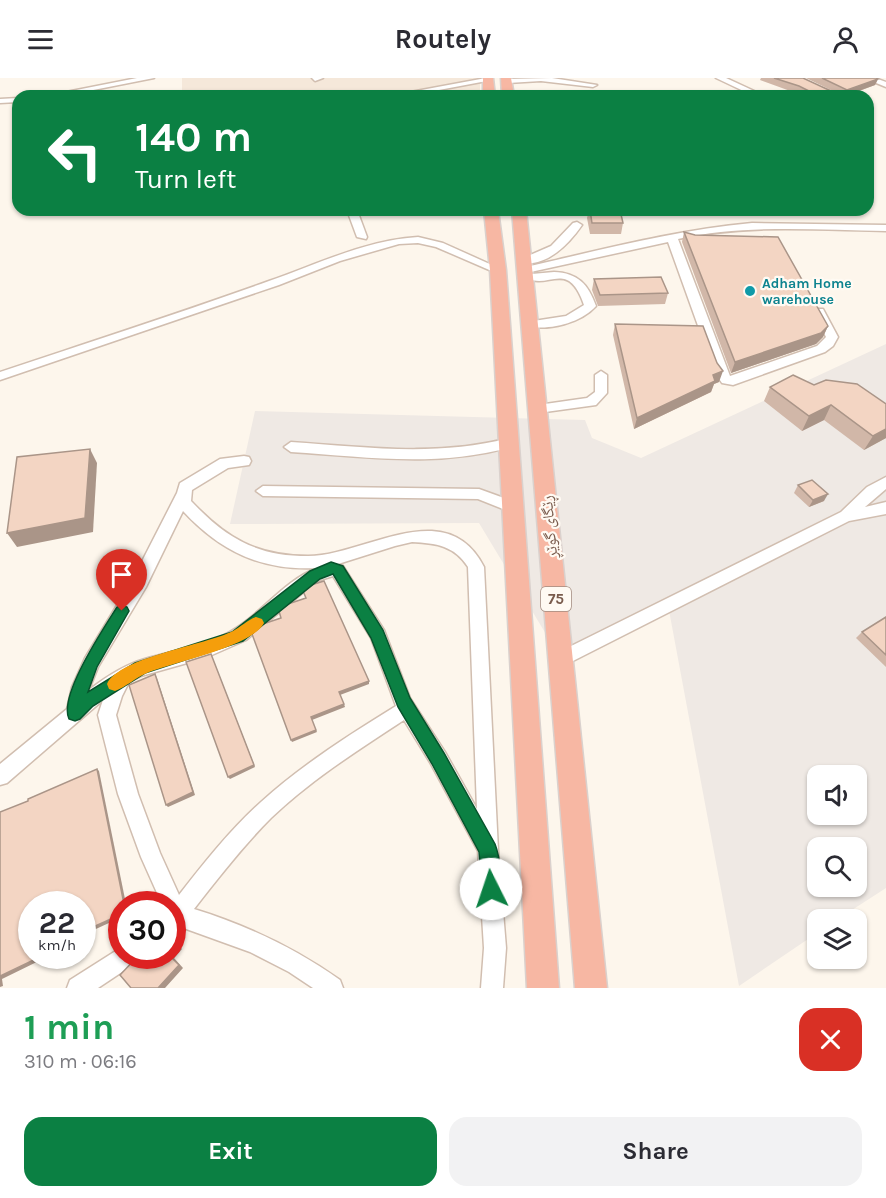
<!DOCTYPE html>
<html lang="en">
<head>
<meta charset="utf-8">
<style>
  :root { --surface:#fff; --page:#f2f2f3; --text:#2b2b33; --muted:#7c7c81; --accent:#0b8043 }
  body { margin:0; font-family:Karla,"Noto Naskh Arabic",sans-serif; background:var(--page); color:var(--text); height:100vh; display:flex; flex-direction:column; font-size:22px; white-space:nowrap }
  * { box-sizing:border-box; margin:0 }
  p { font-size:20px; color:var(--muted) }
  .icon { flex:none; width:33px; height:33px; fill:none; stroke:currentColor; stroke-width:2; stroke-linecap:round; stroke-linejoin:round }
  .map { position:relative; height:910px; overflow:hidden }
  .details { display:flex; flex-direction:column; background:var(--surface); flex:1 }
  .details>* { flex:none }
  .guide { position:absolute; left:12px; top:12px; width:862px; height:126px; border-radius:18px; box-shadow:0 2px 4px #0004; background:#0b8043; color:#fff; overflow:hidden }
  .controls { position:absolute; left:807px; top:687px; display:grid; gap:12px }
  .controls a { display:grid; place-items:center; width:60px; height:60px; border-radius:12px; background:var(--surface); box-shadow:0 2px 4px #0004; font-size:30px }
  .speed { position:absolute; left:18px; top:813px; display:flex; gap:12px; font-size:30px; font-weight:700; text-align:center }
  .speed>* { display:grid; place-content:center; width:78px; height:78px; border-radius:50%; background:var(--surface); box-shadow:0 2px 4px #0004; line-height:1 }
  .speed small { font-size:15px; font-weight:400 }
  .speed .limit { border:9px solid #d22; background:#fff; color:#111 }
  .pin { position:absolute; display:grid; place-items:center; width:51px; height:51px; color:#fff; margin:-62px -26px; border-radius:50% 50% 50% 0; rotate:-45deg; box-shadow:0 0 6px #0007 }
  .pin .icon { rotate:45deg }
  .me { position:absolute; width:66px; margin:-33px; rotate:356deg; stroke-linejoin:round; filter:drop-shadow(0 0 4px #0008) }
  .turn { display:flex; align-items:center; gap:21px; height:126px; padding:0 24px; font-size:27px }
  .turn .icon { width:78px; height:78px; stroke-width:2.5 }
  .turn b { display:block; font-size:42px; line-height:51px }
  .round { display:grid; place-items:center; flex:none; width:63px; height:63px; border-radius:18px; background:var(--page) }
  .head { display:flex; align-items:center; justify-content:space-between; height:102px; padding:0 24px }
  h1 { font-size:36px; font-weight:700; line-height:45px; color:#1e9e55 }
  .button { display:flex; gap:12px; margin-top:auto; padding:12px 24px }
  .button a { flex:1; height:69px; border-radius:18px; background:var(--accent); color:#fff; font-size:24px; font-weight:700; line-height:69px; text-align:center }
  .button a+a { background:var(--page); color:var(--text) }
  header { display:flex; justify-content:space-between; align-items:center; height:78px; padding:0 24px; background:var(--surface); font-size:27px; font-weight:700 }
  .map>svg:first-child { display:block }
  .residential { fill:#f5e8da }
  .industrial { fill:#efe9e4; fill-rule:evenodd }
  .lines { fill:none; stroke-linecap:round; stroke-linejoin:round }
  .minor-casing { stroke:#d1beb0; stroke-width:3 }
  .highway-casing { stroke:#dad1cd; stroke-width:3 }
  .minor { fill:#fff; fill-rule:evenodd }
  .highway { fill:#f7b7a3; fill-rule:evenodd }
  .wall { fill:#d1b7a8 }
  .shaded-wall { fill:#aa9588 }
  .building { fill:#f3d5c3; stroke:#aa9588; stroke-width:1.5 }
  .route { fill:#0b8043; stroke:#07532c; stroke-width:1.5 }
  .slow { fill:#f59e0b }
  .culture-dot { fill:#0f9aa8; stroke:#fffaf3; stroke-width:2 }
  .labels { text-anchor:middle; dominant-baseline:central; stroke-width:4.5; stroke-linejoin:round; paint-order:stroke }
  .far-culture-label { font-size:14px; font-weight:bold; fill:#0d838f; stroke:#fffaf3; text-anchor:start }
  .shield { fill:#fffaf3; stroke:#a28b7f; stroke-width:1.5 }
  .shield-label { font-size:15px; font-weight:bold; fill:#7a5c4d }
  .street-label { font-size:16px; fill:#7a5c4d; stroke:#fffaf3 }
</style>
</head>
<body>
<header><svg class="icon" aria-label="menu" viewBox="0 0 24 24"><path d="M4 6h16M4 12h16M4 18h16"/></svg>Routely<svg class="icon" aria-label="person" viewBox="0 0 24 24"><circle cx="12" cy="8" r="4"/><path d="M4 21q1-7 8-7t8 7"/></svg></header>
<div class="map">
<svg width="886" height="910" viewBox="0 0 886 910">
  <rect width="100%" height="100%" fill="#fdf6ec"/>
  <rect class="residential" x="182" y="0" width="298" height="18"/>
  <path class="industrial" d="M886 266V810L838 841 818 842 817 855 739 908 668 527 561 581 479 445 230 446 255 333 585 342 592 360 641 380ZM818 698H856V736H818ZM818 770H856V808H818Z"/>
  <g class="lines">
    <defs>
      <g id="minor">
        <path d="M137 0H154L63 18H46Z"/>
        <path d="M312 0H323L315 3Z"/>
        <path d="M486 0 492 2 407 18H389Z"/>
        <path d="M552 0 597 7 593 9 541 3 506 5 502 3 506 1Z"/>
        <path d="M716 0H726L765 18H754Z"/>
        <path d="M864 0H875L886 4V9Z"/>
        <path d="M18 20V24L0 25V21Z"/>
        <path d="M347 132H357L367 159 366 161 357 159Z"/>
        <path d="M577 144 582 147C569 166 547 189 521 185V181L551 168 573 145Z"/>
        <path d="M752 145 886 147V153C816 152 746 146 678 161L730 298 817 268 826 259 813 233 815 231H823L838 259 833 268 825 274 733 307 722 305 715 295 668 164 526 195 521 192 526 189C601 172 675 152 752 145Z"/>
        <path d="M418 159 443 165 503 192 502 194H494L436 169 418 165 399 166 340 183 279 207 0 302V294C90 264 180 235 269 203 318 186 366 162 418 159Z"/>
        <path d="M554 194C578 195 588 206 596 228 581 245 549 253 527 248V244L566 238 584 227C568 179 546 214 527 199L532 196Z"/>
        <path d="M601 293 607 297V315L596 327 538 335 531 331 538 327 587 320 595 314V297Z"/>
        <path d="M509 360 514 362 516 365 514 368C440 390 366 379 291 374L284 369 291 364C364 369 437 379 509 360Z"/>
        <path d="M244 378 249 379 251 383 249 387 228 390 192 412 191 423C226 460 256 478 308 478 365 478 446 415 484 489L498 772 506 870 503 910H481L484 870 478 773 431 686 404 642C358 672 311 702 271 740 243 768 218 800 194 831 246 847 295 870 340 902L343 910H313L289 894 250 874 178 848 172 850V826H162L141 779 118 716 98 637 103 622 7 705 0 707V686L67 631 72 609 85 580 134 499 177 415 180 405 220 381ZM183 433C220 473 261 493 317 490 281 504 259 540 224 557 200 570 171 573 145 581 124 587 106 599 89 612L98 589 146 509ZM412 464C436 465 455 468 468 489L477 731 445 674 410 620 384 552 343 488 338 486 395 468ZM333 498 371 560 396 628C349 657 302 687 261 724 230 752 204 785 179 817L160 775 138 716 116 637 122 618 129 604 141 598 205 580 246 562 307 511 320 502Z"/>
        <path d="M886 399V411L865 429 886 424V436L849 443 567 586 561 589 555 586 552 581 555 576 841 434 867 409Z"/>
        <path d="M263 408 479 411 518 425 520 429 518 433 513 435 478 421 263 418 256 413Z"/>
        <path d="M122 869V878H137L134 886 98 910H67L70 902Z"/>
      </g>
      <g id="highway">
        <path d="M483 0H493L495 18H483Z"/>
        <path d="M501 0H511L514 18H502Z"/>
        <path d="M484 132H498L506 192 559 910H527L490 192Z"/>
        <path d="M512 132H526L607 910H575Z"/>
      </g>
    </defs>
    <use href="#minor" class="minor-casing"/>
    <use href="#highway" class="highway-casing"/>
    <use href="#minor" class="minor"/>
    <use href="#highway" class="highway"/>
  </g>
  <g class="wall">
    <path d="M761 0H803L835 14 806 0H876L878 1 875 7 846 18 841 17V18H804L760 2Z"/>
    <path d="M589 132H620L623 145 621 156H590L587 140Z"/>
    <path d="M684 154 828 248 823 259 816 266 731 295 682 164Z"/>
    <path d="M594 201 668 215 665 226 598 228 592 212Z"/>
    <path d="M615 246 719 304 714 306 711 314 634 351 613 257Z"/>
    <path d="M793 297 886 360 864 372 824 342 802 353 764 323 770 309Z"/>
    <path d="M798 407 824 423 809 429 794 415Z"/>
    <path d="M886 539V589L856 560 862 554Z"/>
  </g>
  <g class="shaded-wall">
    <path d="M878 1 875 7 845 18 847 12Z"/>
    <path d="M842 14 841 18H831Z"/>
    <path d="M828 248 823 259 816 266 731 295 735 284Z"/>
    <path d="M723 293 719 304 714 306 711 314 634 351 637 340 713 297Z"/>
    <path d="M831 327 824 342 802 353 809 338Z"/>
    <path d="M886 351V360L864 372 873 358Z"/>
    <path d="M90 371 97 385 93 454 17 469 7 455Z"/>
    <path d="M828 416 824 423 809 429 813 422Z"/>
    <path d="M211 576 255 689 230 701 228 699Z"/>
    <path d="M155 596 157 600 195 717 168 729 166 727Z"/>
    <path d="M369 603V606L340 617 339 614Z"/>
    <path d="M344 626 345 629 312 642 311 639Z"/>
    <path d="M316 652 317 654 292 664 291 662Z"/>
    <path d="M97 691 99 693 126 826H124Z"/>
    <path d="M122 836V839L85 856V860L82 861V854Z"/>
    <path d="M172 860 182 871 174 880 183 890 165 910H158L170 878H172Z"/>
    <path d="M42 878H49L2 901 3 908 0 909V898Z"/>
  </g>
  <g class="building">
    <path d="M774 0H803L833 14H842L831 18H819L799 8Z"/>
    <path d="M822 0H876L878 1 847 12Z"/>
    <path d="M590 132H620L623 145H592Z"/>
    <path d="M684 154 695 157 778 159 828 248 821 255 735 284Z"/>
    <path d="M661 199 668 215 600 217 594 201Z"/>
    <path d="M615 246 703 248 717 285 723 293 713 297 715 303 637 340Z"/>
    <path d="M793 297 814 307 826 302 857 306 886 326V351L873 358 831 327 809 338 770 309Z"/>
    <path d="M90 371 85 440 7 455 17 379Z"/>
    <path d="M812 402 828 416 813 422 798 407Z"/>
    <path d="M324 503 369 603 339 614 344 626 311 639 316 652 291 662 252 556 263 546 281 540 279 533 288 526 306 520 303 513 311 507Z"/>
    <path d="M886 539V577L862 554Z"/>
    <path d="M211 576 254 687 228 699 186 584Z"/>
    <path d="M155 596 193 714 166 727 129 607Z"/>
    <path d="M97 691 124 826H122V836L82 854V826H32V878H42L0 898V734L28 723V721Z"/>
    <path d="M172 861 178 867 172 873Z"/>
    <path d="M138 878H170L179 887 158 910H131L120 897Z"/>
  </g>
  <path class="route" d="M331 484 343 488 383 552 410 620 444 675 495 766C500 779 503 805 498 818L491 821 484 818 482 811 479 774 432 686 398 629 371 560 333 496 320 501 243 563 145 595 93 628 80 641 75 643 69 641C58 618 104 550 117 529L122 527 127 529 129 533 97 589 88 614 135 585 232 554 310 493Z"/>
  <path class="slow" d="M256 539 262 541 264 545C252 569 173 584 147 595 135 600 126 609 115 613L109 611 107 606C119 579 206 567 233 553 241 549 247 542 256 539Z"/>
  <circle class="culture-dot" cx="750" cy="213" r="6"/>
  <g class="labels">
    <g class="far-culture-label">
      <text x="762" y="205">Adham Home<tspan x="762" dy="16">warehouse</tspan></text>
    </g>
    <rect class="shield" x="541" y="509" width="30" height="24" rx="4.5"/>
    <g class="shield-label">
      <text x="556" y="521">75</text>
    </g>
    <g class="street-label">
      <text transform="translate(549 449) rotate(-95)">ڕێگای گوێڕ</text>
    </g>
  </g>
</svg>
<div class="controls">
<a><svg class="icon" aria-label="sound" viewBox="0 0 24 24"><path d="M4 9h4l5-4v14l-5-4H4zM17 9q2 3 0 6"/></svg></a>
<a><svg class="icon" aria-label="search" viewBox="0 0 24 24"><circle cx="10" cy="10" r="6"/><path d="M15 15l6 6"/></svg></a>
<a><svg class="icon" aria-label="layers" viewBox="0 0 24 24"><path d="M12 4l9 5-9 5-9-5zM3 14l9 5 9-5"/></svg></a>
</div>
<div class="speed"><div>22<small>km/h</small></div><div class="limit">30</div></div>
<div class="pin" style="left:122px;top:533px;background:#d93025"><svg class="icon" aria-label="arrive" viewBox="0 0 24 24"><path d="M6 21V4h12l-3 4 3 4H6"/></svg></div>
<svg class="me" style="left:491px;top:811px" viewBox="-20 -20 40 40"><circle r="19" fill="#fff"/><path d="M0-13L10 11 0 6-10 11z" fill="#0b8043"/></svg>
<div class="guide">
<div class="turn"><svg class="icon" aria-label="left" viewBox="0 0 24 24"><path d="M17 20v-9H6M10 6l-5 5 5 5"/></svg><div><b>140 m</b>Turn left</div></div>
</div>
</div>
<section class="details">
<div class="head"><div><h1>1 min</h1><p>310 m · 06:16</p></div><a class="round" style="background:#d93025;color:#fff"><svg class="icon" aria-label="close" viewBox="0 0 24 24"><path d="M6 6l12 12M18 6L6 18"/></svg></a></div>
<div class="button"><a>Exit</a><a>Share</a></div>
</section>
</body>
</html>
